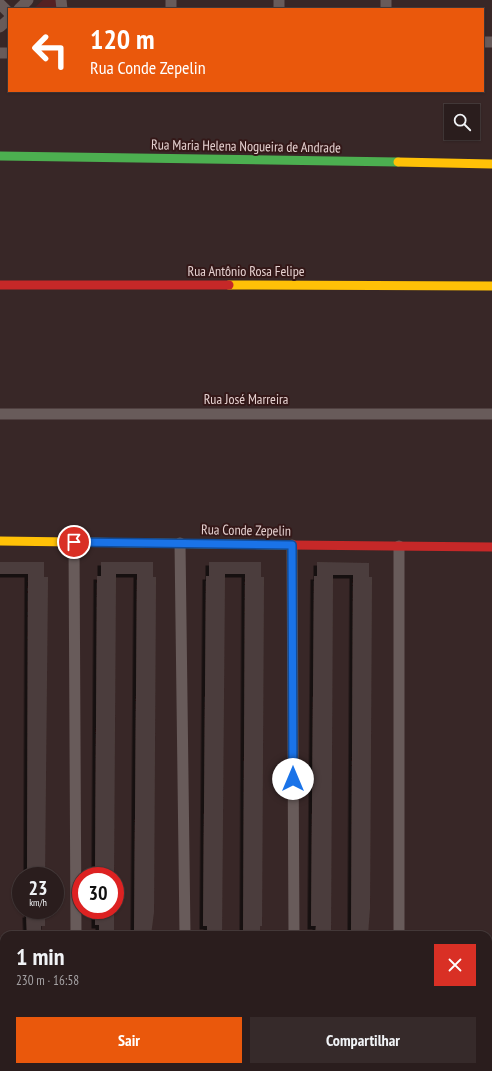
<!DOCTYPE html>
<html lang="pt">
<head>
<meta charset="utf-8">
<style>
  :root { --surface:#2a1d1d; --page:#362a2a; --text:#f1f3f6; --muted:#a5a2a4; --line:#463b3b; --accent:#ea580c }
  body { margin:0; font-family:"PT Sans Narrow",sans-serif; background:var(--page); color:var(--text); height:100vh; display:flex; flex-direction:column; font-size:15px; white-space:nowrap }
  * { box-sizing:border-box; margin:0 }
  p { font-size:13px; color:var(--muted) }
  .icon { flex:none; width:22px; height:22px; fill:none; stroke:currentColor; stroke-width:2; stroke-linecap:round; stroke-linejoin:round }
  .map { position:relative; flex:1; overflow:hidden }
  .details { position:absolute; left:0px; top:931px; width:492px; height:140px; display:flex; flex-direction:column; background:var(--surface); border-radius:12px 12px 0 0; box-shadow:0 1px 3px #0004,0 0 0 1px var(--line) }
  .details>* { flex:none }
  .top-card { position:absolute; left:8px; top:8px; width:476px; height:84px; border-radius:0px; box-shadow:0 1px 3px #0004,0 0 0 1px var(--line); background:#ea580c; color:#fff; overflow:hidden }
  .buttons { position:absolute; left:444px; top:104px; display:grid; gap:8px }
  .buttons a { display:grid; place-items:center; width:36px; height:36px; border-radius:0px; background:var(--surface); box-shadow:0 1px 3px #0004,0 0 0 1px var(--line); font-size:20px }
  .speed { position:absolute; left:12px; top:867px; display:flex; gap:8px; font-size:20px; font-weight:700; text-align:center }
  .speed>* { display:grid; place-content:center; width:52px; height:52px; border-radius:50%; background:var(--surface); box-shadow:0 1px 3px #0004,0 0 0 1px var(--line); line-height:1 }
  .speed small { font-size:10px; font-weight:400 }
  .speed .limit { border:6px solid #d22; background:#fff; color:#111 }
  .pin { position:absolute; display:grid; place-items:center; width:34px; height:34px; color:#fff; margin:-17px; border:2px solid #fff; border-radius:50%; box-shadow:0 1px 4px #0007 }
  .me { position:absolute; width:44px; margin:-22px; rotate:0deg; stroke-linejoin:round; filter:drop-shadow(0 0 3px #0008) }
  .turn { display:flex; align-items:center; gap:14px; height:84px; padding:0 16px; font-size:18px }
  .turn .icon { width:52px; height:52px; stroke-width:2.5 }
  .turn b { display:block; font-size:28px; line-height:34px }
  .round { display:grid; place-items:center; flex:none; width:42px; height:42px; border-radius:0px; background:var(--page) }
  .headline { display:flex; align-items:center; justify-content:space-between; height:68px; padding:0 16px }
  h1 { font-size:24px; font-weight:700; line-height:30px }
  .cta { display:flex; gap:8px; margin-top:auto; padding:8px 16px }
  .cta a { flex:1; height:46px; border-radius:0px; background:var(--accent); color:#fff; font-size:16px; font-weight:700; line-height:46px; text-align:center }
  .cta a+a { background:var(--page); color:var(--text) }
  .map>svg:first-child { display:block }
  .green { fill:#542123 }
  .building { fill:#4c3e3d; filter:url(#shadow) }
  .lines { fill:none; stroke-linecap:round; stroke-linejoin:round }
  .street { stroke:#685b5a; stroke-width:11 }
  .fast { stroke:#4caf50; stroke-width:9 }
  .slow { stroke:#ffc107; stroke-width:9 }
  .jam { stroke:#c62828; stroke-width:9 }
  .route-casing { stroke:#114b97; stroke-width:10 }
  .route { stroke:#1a73e8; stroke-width:7 }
  .labels { text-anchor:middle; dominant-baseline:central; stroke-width:4; stroke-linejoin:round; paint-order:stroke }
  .street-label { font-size:14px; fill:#e5d1d0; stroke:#341818 }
</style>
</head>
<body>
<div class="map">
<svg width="492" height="1071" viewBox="0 0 492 1071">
  <defs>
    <filter id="shadow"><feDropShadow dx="-3.5" dy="3.5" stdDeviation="0" flood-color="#0009"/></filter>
  </defs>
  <rect width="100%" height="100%" fill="#382727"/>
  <path class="green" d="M43 0H56V9H33Z"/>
  <g class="building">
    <path d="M0 562H44V577H48L45 876H27L28 574H0Z"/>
    <path d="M101 562H153V577H156L154 912 151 935H134L137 574H116L114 876H95L97 576H101Z"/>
    <path d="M209 562H261V577H264L262 926H260V935H243L245 574H225L222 935H207V926H203L206 576H209Z"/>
    <path d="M317 562 369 563V577H372L370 908 368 935H351L353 575H333L331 935H315L316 926H311L314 576H317Z"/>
    <path d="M28 910H45V926H41V935H27L26 914H28Z"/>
    <path d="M95 910H114V935H99V925H95Z"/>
  </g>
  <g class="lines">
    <g class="street">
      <path d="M61 0 62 9"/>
      <path d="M171 0V9"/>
      <path d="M279 0V9"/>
      <path d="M386 0V9"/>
      <path d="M0 4 9 13"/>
      <path d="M19 9 28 0"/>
      <path d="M0 27 9 19"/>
      <path d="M483 42H492"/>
      <path d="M0 53H9"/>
      <path d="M0 414H492"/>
      <path d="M74 542 76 935"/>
      <path d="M180 543 185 935"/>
      <path d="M292 545 294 935"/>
      <path d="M399 546V935"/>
    </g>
    <path class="fast" d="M0 156 398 162"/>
    <g class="slow">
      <path d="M398 162 492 164"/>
      <path d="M229 285 492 286"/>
      <path d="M0 541 290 545"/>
    </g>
    <g class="jam">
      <path d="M0 285H229"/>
      <path d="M290 545 492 547"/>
    </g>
  </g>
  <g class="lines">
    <defs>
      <path id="route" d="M74 542 292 545 293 779"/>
    </defs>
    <use href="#route" class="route-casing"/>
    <use href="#route" class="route"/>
  </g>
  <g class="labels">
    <g class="street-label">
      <text transform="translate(246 146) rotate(1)">Rua Maria Helena Nogueira de Andrade</text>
      <text x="246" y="271">Rua Antônio Rosa Felipe</text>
      <text x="246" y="399">Rua José Marreira</text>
      <text transform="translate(246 530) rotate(1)">Rua Conde Zepelin</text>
    </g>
  </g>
</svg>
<div class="buttons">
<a><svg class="icon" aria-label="search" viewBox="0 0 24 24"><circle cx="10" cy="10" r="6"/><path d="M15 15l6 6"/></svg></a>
</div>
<div class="speed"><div>23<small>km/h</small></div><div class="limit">30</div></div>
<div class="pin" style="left:74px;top:542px;background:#d93025"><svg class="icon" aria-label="arrive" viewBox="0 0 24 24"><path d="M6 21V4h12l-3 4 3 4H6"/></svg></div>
<svg class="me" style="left:293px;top:779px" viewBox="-20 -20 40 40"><circle r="19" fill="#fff"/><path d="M0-13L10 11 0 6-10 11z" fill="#1a73e8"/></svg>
<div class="top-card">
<div class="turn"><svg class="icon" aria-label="left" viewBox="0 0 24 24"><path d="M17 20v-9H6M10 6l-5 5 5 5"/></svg><div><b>120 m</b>Rua Conde Zepelin</div></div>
</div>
<section class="details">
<div class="headline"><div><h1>1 min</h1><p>230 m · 16:58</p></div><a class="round" style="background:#d93025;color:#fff"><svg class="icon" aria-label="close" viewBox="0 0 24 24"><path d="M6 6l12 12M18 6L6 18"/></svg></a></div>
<div class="cta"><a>Sair</a><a>Compartilhar</a></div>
</section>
</div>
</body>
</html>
